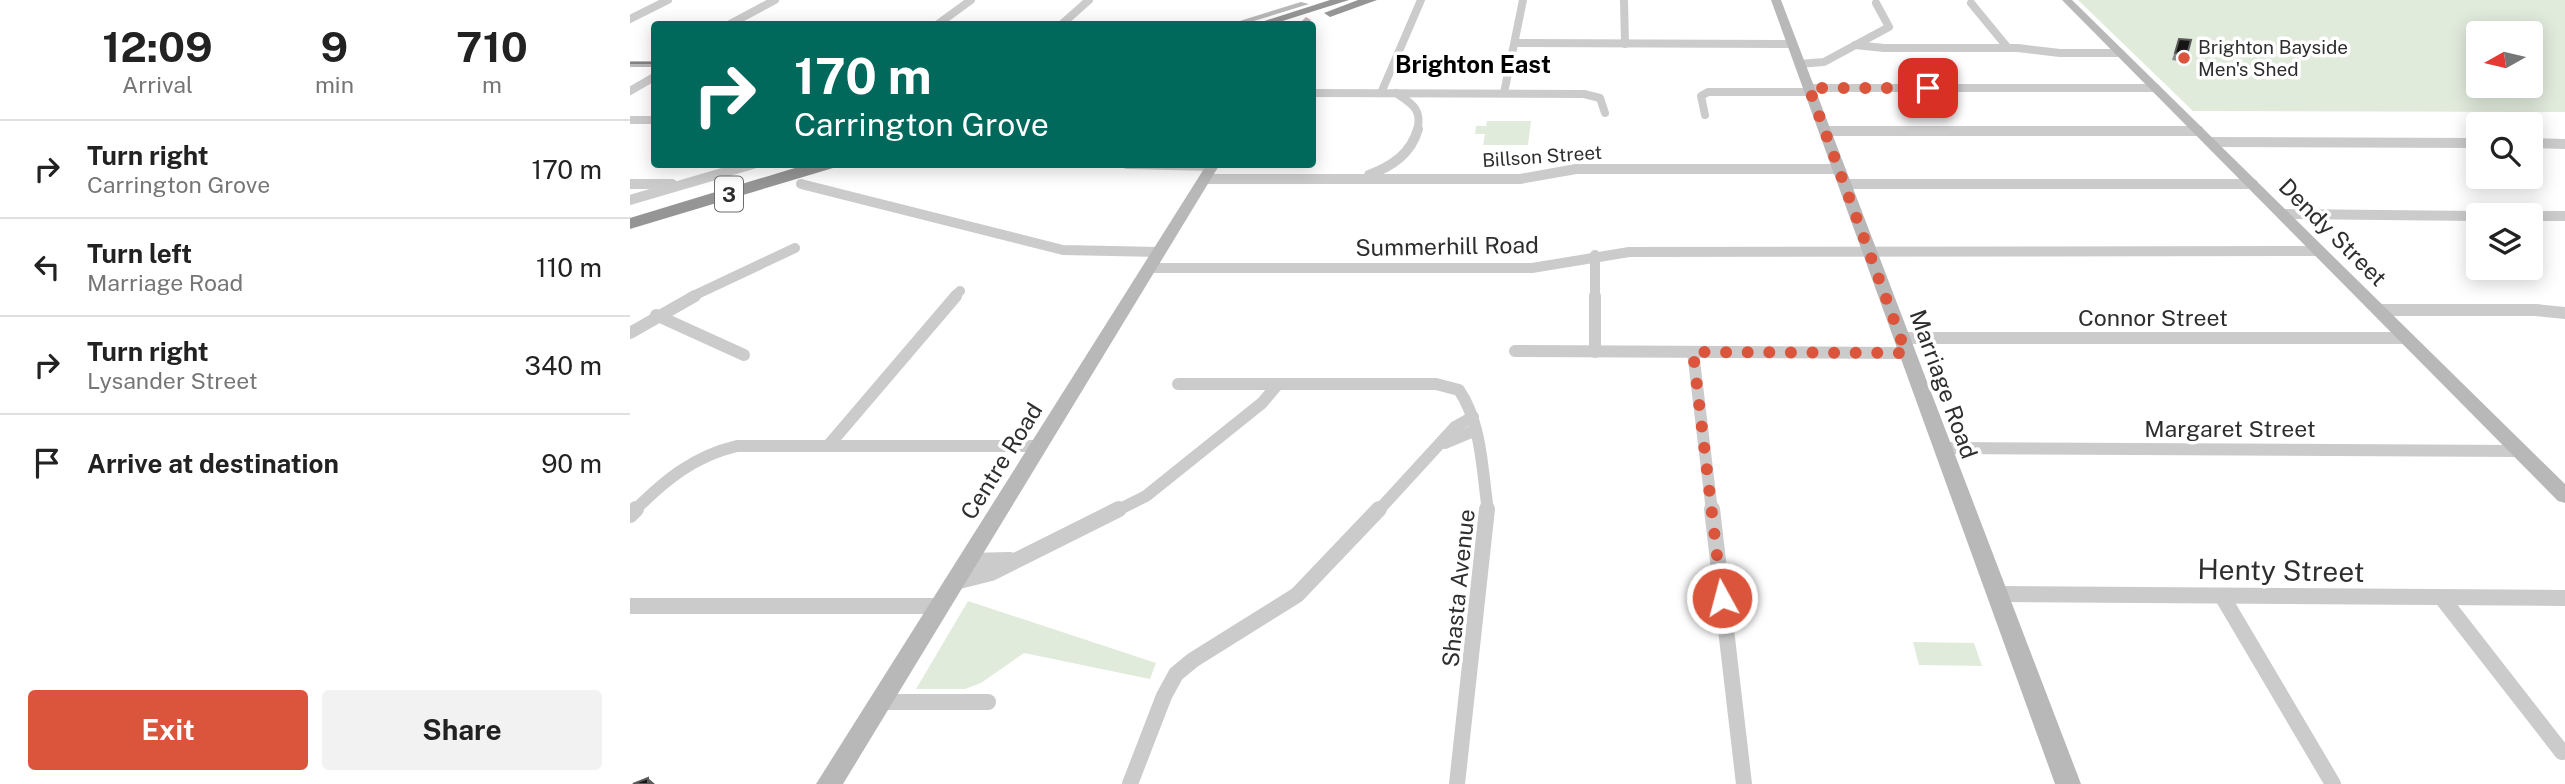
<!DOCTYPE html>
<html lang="en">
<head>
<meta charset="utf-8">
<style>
  :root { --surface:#fff; --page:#f2f2f2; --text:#222; --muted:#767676; --line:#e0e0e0; --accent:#da553b }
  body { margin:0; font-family:"Public Sans",sans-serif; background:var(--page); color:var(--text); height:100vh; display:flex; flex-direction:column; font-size:26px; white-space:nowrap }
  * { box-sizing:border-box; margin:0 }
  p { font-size:23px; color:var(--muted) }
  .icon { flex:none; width:38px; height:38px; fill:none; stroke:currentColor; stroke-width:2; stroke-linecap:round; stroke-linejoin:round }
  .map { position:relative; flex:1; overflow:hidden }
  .drawer { display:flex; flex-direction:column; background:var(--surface); width:630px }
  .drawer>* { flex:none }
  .hud { position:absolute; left:21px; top:21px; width:665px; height:147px; border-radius:7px; box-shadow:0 4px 18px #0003; background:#00695c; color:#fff; overflow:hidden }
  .needle { width:46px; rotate:262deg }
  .controls { position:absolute; left:1836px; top:21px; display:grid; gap:14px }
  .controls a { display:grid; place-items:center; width:77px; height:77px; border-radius:7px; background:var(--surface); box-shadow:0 4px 18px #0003; font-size:35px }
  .pin { position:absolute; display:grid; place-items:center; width:60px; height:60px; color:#fff; margin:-30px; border-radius:14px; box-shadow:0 4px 10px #0006 }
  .me { position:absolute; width:77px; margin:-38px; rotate:353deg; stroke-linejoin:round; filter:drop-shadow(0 0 5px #0008) }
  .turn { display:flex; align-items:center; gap:24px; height:147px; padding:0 28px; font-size:32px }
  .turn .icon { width:91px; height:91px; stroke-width:2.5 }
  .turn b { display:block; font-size:49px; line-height:60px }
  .eta { display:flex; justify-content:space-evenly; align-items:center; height:119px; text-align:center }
  .eta b { font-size:42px; font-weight:700; line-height:49px }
  .button { display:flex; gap:14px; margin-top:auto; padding:14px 28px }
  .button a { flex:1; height:80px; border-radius:7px; background:var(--accent); color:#fff; font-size:28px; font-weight:700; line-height:80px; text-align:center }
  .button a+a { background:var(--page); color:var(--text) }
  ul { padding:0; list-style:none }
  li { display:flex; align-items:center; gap:21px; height:98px; padding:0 28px; border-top:2px solid var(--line) }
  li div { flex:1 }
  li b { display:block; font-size:26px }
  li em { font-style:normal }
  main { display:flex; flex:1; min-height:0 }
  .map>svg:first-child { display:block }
  .green { fill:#e1ebdc; fill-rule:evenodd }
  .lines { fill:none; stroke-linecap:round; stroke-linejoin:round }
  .street-far3 { stroke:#cbcbcb; stroke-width:8 }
  .street-far2 { stroke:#cbcbcb; stroke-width:10 }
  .street-far1 { stroke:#cbcbcb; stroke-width:12 }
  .street { stroke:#cbcbcb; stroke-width:16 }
  .secondary { fill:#b8b8b8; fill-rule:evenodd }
  .highway { fill:#959595; fill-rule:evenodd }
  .tram { stroke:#838383; stroke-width:2 }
  .wall { fill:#8a8a8a }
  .shaded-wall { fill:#5b5b5b }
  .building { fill:#151515; stroke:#5b5b5b; stroke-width:2 }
  .route { stroke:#da553b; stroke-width:12; stroke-dasharray:0 21.6 }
  .poi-dot { fill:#da553b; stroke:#fff; stroke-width:2.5 }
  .labels { text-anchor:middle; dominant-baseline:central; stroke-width:7; stroke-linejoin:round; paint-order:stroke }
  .far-poi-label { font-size:19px; fill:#2e2e2e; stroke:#fff; text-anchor:start }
  .far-street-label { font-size:19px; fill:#2e2e2e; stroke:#fff }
  .shield { fill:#fff; stroke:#6d6d6d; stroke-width:2 }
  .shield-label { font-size:21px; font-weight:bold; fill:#2e2e2e }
  .street-label { font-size:23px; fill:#2e2e2e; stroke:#fff }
  .far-district-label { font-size:24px; font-weight:bold; fill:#000; stroke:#fff }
  .near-street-label { font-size:28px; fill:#2e2e2e; stroke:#fff }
</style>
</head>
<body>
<main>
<section class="drawer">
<div class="eta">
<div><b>12:09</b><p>Arrival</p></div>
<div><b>9</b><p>min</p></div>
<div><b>710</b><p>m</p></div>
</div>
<ul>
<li><svg class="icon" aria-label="right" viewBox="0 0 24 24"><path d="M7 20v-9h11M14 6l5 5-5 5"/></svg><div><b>Turn right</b><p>Carrington Grove</p></div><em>170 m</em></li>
<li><svg class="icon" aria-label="left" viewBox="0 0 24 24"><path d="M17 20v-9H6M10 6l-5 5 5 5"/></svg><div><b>Turn left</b><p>Marriage Road</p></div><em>110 m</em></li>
<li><svg class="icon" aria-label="right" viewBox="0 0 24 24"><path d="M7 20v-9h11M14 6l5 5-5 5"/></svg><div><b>Turn right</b><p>Lysander Street</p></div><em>340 m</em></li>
<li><svg class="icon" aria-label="arrive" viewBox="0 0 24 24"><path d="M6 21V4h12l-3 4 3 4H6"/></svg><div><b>Arrive at destination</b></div><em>90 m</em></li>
</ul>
<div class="button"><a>Exit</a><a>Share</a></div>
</section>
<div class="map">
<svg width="1935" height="784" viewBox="0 0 1935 784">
  <rect width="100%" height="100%" fill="#fff"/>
  <g class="green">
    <path d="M1448 0H1935V112L1563 111ZM1848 33H1900V86H1848Z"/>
    <path d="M857 121H901L898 145H853L855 134H845L846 126H856Z"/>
    <path d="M338 601 526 663 520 679 394 653 351 683 335 689H286Z"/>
    <path d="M1283 642 1344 643 1352 666 1289 665Z"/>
  </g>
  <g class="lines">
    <g class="street-far3">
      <path d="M994 0 995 44"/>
      <path d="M1341 3 1378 48"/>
      <path d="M0 19 38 0"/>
      <path d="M100 24 145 0"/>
      <path d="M308 24 341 0"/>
      <path d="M432 24 459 0"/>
      <path d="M885 43 1162 44"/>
      <path d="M1225 45 1254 48H1388L1430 53H1490"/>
      <path d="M1169 64 1194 62 1259 27 1246 3"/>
      <path d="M1179 88H1526"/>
      <path d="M0 91 24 77"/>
      <path d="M682 93 954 94 970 98 975 113"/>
      <path d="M751 93 791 0"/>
      <path d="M766 93C782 104 793 109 787 131"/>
      <path d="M874 93 893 0"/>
      <path d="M1075 115 1071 96 1078 92H1180"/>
      <path d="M0 120H24"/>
    </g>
    <g class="street-far2">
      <path d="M1194 131H1569"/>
      <path d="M1580 142 1848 143"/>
      <path d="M1900 143 1935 144"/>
      <path d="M497 164 583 166"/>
      <path d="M739 175C762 166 781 154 788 129"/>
      <path d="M576 179H890L946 169H1208"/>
      <path d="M0 184H42"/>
      <path d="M171 184 433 250 530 252"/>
      <path d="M1214 184H1623"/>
      <path d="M0 200 123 164"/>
      <path d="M1654 214 1848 216"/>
      <path d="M1900 216H1935"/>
      <path d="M965 255V297"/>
      <path d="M520 268H902L999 252 1690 251"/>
      <path d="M61 297 165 248"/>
      <path d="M324 297 330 291"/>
    </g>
    <g class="street-far1">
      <path d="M965 296V352"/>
      <path d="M1748 310H1906L1935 313"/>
      <path d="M26 315 114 355"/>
      <path d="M0 333 65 296"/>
      <path d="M1271 338H1776"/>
      <path d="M885 351 1276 353"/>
      <path d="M1063 352 1082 511"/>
      <path d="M548 384H806L829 390C852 424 852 471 858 511"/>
      <path d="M815 443 846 430"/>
      <path d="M198 446 326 296"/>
      <path d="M1311 448 1889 451"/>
      <path d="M4 511C35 480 64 456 107 446H409"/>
      <path d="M486 511 516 496 632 403 648 384"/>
      <path d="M748 511 825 427 843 417"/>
    </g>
    <g class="street">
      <path d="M1082 509 1114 784"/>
      <path d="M0 515 6 509"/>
      <path d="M338 561 380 560"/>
      <path d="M325 582 361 573 489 509"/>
      <path d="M1367 594 1935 598"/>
      <path d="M1592 596 1703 784"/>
      <path d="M1812 598 1932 752"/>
      <path d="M0 606H310"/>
      <path d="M250 702H358"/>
      <path d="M500 784 534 696 546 674 563 660 667 595 749 509"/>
      <path d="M827 784 857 509"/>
    </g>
    <g class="secondary">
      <path d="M1141 0H1151L1451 784H1425Z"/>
      <path d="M1432 0H1442L1935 484V503L1928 501Z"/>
      <path d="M671 2 679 4 614 24H600Z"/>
      <path d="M676 17 681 20 679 24H669Z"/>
      <rect x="0" y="61" width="24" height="6"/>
      <path d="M577 164H590L213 784H186Z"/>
    </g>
    <g class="highway">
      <path d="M700 0H719L643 24H625Z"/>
      <path d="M728 0H747L700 17 694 13Z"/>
      <path d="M178 164H205L203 168 0 229V218Z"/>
    </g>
    <path class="tram" d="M0 63H24"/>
  </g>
  <path class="wall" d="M1549 39 1557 55 1555 62 1542 60Z"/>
  <path class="shaded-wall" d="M18 778 25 784H18Z"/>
  <g class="building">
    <path d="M1549 39 1561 40 1557 55 1545 53Z"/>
    <path d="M18 778V784H3Z"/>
  </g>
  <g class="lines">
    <path class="route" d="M1092 598 1063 352 1276 353 1179 88H1298"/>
  </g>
  <circle class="poi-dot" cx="1554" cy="58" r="7"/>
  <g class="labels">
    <g class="far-poi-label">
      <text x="1568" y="47">Brighton Bayside<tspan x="1568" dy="22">Men's Shed</tspan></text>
    </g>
    <g class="far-street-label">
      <text transform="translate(912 156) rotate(-4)">Billson Street</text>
    </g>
    <rect class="shield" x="85" y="176.5" width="28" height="35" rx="5"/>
    <g class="shield-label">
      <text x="99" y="194">3</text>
    </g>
    <g class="street-label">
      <text transform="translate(1703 232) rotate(45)">Dendy Street</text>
      <text transform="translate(817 246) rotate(-1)">Summerhill Road</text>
      <text x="1523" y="317">Connor Street</text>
      <text transform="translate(1314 384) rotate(70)">Marriage Road</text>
      <text x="1600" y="428">Margaret Street</text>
      <text transform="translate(371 461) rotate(-58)">Centre Road</text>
      <text transform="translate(828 588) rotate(-84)">Shasta Avenue</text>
    </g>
    <g class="far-district-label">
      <text x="843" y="64">Brighton East</text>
    </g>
    <g class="near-street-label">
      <text transform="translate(1651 570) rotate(1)">Henty Street</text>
    </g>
  </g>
</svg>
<div class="controls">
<a><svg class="needle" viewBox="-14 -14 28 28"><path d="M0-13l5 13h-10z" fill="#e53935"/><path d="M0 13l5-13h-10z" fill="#767676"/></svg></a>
<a><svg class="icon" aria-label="search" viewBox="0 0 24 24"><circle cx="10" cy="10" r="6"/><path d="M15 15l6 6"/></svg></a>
<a><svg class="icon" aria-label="layers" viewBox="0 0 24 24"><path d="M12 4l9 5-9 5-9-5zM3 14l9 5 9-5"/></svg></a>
</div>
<div class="pin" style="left:1298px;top:88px;background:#d93025"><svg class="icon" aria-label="arrive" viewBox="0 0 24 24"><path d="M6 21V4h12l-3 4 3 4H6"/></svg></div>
<svg class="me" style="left:1092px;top:598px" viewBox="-20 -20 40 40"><circle r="17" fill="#da553b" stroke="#fff" stroke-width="3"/><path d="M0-11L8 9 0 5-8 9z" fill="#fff"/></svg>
<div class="hud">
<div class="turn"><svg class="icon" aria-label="right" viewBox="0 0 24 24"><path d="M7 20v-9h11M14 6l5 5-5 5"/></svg><div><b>170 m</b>Carrington Grove</div></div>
</div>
</div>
</main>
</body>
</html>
